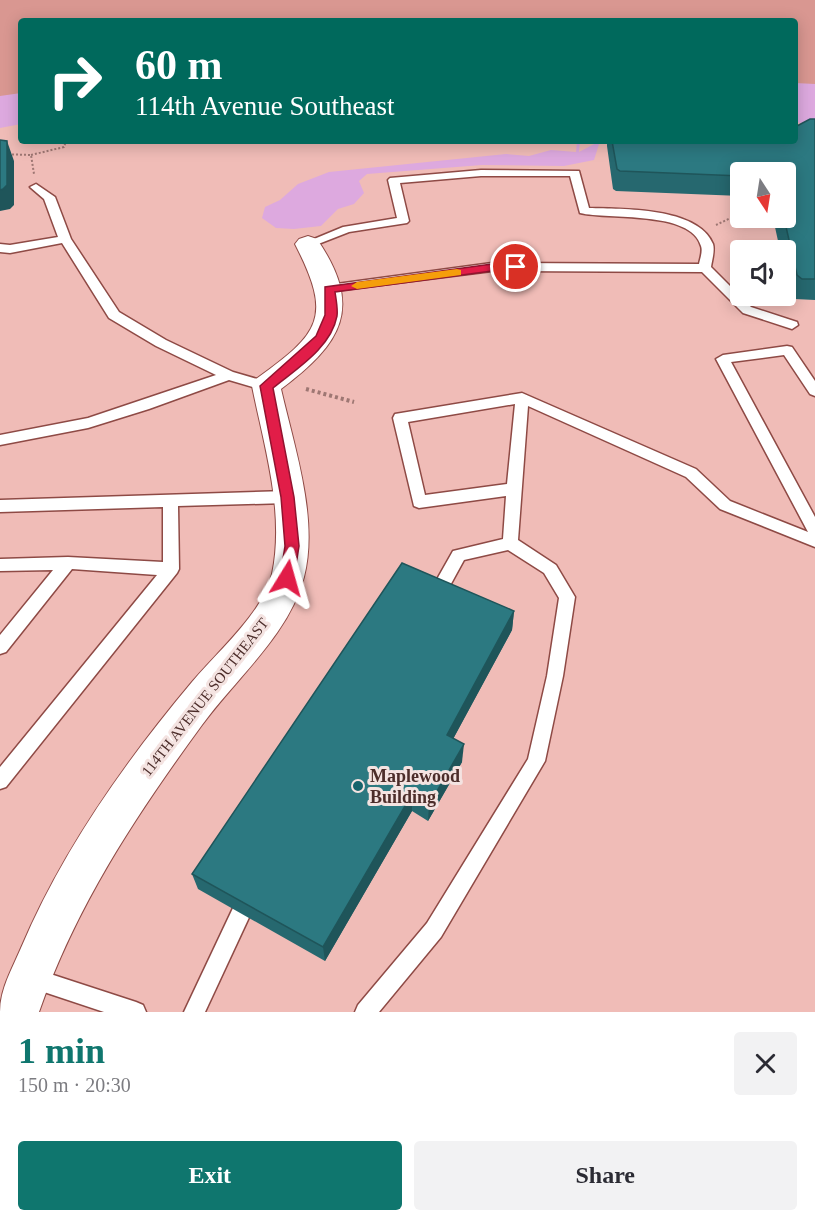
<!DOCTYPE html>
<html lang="en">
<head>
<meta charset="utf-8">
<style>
  :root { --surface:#fff; --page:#f2f2f3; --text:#2b2b33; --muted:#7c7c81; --accent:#0f766e }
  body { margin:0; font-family:"Times New Roman",serif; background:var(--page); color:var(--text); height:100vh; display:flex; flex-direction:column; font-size:22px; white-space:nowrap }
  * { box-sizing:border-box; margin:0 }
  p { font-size:20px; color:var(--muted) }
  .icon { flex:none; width:33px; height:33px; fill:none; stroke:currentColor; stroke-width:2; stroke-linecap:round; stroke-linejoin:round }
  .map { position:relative; height:1012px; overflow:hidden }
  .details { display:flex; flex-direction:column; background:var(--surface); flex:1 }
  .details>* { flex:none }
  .top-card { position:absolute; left:18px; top:18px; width:780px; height:126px; border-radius:6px; box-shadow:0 3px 15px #0003; background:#00695c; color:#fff; overflow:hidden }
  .needle { width:39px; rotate:168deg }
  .controls { position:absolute; left:730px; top:162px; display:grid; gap:12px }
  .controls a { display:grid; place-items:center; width:66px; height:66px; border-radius:6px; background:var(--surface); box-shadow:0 3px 15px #0003; font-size:30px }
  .pin { position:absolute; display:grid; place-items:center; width:51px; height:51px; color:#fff; margin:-26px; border:3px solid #fff; border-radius:50%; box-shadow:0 2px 6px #0007 }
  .me { position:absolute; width:66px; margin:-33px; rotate:8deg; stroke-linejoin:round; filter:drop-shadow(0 0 4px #0008) }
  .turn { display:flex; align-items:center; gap:21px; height:126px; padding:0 18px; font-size:27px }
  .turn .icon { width:78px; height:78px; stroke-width:2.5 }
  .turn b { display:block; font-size:42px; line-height:51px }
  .round { display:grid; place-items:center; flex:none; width:63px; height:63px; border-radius:6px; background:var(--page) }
  .overview { display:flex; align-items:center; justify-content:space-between; height:102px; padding:0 18px }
  h1 { font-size:36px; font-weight:700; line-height:45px; color:var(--accent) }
  .button { display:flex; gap:12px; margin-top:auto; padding:12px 18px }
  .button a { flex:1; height:69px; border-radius:6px; background:var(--accent); color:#fff; font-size:24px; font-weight:700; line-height:69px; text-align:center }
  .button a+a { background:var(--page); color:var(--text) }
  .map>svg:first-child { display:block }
  .built { fill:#f0bcb7; fill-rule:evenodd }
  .green { fill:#d99791 }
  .water { fill:#dda9df }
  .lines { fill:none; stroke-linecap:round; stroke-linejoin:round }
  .lane-casing { stroke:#8e4a45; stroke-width:3 }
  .street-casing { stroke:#8e4a45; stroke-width:2 }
  .path-far1 { stroke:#9e7773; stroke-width:2; stroke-dasharray:2 2; stroke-linecap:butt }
  .path { stroke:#9e7773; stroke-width:4; stroke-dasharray:3 3; stroke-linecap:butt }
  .lane { fill:#fff; fill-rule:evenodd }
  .street { fill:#fff; fill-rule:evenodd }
  .wall { fill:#26686f }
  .shaded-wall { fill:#1f555a }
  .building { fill:#2c7981; stroke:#1f555a; stroke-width:1.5 }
  .route { fill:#e11d48; stroke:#92132f; stroke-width:1.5 }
  .slow { fill:#f59e0b }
  .poi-dot { fill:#15636b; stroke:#f4e3e1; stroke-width:2 }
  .labels { text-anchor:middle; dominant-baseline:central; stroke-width:6; stroke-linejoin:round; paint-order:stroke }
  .street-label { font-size:15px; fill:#4c2d2a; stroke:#f4e3e1 }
  .near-poi-label { font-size:18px; font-weight:bold; fill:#4c2d2a; stroke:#f4e3e1; text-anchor:start }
</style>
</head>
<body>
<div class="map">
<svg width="815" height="1012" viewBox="0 0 815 1012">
  <rect width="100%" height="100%" fill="#fecdc8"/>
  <path class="built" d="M815 100V1012H0V111L21 107V141H795V101ZM741 172H786V218H741ZM741 250H786V296H741Z"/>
  <path class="green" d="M0 0H815V100L795 101V21H21V107L0 111Z"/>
  <g class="water">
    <path d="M795 83 815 84V125L795 122Z"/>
    <path d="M21 93V124L0 128V96Z"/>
    <path d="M577 141H580L579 152 600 141 594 160 564 166 482 165 367 174 359 181 364 193 354 204 338 209 321 226 294 229 276 228 262 218 265 207 280 200 298 184 329 172 506 154 529 156 551 150 576 152Z"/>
  </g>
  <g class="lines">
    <defs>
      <g id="lane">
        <path d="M481 170 579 171 589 208C622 209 698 207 713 244 715 251 712 260 711 267L751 307 797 322 798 325 792 329 743 313 702 272 492 271 325 292 323 289 329 285 492 263 699 264C700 259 703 251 701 246 691 210 608 220 580 213L570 176H481L400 183 409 221 407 223 349 232 308 248 302 244 343 227 397 218 388 180 390 178Z"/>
        <path d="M36 184 55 197 71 239 119 312 166 340 233 372 271 383 273 386 271 389 266 391 229 380 149 409 88 428 0 445V435L88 418 216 375 156 346 109 318 62 243 10 253 0 252V244L10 245 58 237 44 199 30 187Z"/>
        <path d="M787 346 792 347 815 381V396L810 394 784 355 731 362 815 517V547L720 509 686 477 528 406 518 540 556 565 575 597 563 676 545 761 441 937 379 1012H355L358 1005 427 923 528 759 547 676 559 598 544 573 508 550 464 560 441 602 435 604 429 602 427 597 453 551 503 539 506 496 419 508 414 506 393 418 395 414 522 393 696 469 730 501 808 532 716 359 723 355ZM515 404 507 484 425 495 408 422Z"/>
        <path d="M287 491 292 493 294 497 292 501 287 503 178 506 179 569 177 573 6 787 0 789V767L157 575 72 569 6 652 0 654V635L53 570 0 571V559L68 557 163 562V507L0 512V500Z"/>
        <path d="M241 903 248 906 251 913 205 1012H184L234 906Z"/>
        <path d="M32 968 136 1002 143 1005 146 1012H104L32 988 25 985 22 978 25 971Z"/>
      </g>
      <path id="street" d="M308 236 317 239C364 308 342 343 281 389 294 446 319 519 304 577 289 635 236 678 202 725 136 815 76 906 39 1012H0C0 989 12 969 21 948 62 851 124 763 192 682 217 652 263 613 272 574 285 512 264 446 252 386L256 379C320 333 333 318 295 244L299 239Z"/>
    </defs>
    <use href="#lane" class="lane-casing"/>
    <use href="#street" class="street-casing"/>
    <g class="path-far1">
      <path d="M0 154 31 155 34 174"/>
      <path d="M31 155 64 147 66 141"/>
      <path d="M716 225 741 213"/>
    </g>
    <path class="path" d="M306 389 354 402"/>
    <use href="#lane" class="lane"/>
    <use href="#street" class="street"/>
  </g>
  <g class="wall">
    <path d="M815 119V300L795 299 790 295 786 278V250H780L773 218H786V172H741V196L616 191 613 189 607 146V141H795Z"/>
    <path d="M514 611 512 630 453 739 462 762 428 821 412 811 325 961 198 889 192 874Z"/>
  </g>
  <g class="shaded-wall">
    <path d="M7 141 14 161V205L10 209 0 211V190Z"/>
    <path d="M514 611 512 630 446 752 447 735Z"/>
    <path d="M464 744 462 762 428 821 429 805Z"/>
    <path d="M412 794V811L325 961 323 947Z"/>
  </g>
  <g class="building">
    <path d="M810 119H815V279H802L797 275 784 218H786V172H741V176L620 171 617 169 612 141H795V127Z"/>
    <path d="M0 140 7 141V185L3 189 0 190Z"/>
    <path d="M402 563 514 611 447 735 464 744 429 805 412 794 323 947 192 874Z"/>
  </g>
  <path class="route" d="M492 264H516L521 267 516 271H492L335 292C336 299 338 309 337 316 331 348 296 369 273 388L294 497 299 546 294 578 292 582H282L280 578 285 546 281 497 260 386 316 336 325 315V287Z"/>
  <path class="slow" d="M457 269 461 270V275L357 289 351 286 357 282Z"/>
  <circle class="poi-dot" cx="358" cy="786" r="6"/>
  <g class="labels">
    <g class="street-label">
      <text transform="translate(205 697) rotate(-52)">114TH AVENUE SOUTHEAST</text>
    </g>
    <g class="near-poi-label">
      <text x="370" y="776">Maplewood<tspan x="370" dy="21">Building</tspan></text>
    </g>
  </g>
</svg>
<div class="controls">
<a><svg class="needle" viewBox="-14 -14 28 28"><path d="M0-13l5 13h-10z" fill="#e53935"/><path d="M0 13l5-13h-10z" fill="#7c7c81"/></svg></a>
<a><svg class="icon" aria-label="sound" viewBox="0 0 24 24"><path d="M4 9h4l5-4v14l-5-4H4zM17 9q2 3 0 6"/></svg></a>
</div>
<div class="pin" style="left:516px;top:267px;background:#d93025"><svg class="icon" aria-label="arrive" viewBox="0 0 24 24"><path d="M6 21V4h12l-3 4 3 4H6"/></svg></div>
<svg class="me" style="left:287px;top:578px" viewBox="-20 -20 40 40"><path d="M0-17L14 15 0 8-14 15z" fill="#e11d48" stroke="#fff" stroke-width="4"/></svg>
<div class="top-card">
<div class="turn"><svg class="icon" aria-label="right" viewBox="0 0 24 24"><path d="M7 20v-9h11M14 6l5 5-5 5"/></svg><div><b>60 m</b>114th Avenue Southeast</div></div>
</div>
</div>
<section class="details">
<div class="overview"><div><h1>1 min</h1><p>150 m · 20:30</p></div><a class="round"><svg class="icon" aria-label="close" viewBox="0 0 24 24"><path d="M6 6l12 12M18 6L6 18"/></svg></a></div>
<div class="button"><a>Exit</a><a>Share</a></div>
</section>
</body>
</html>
